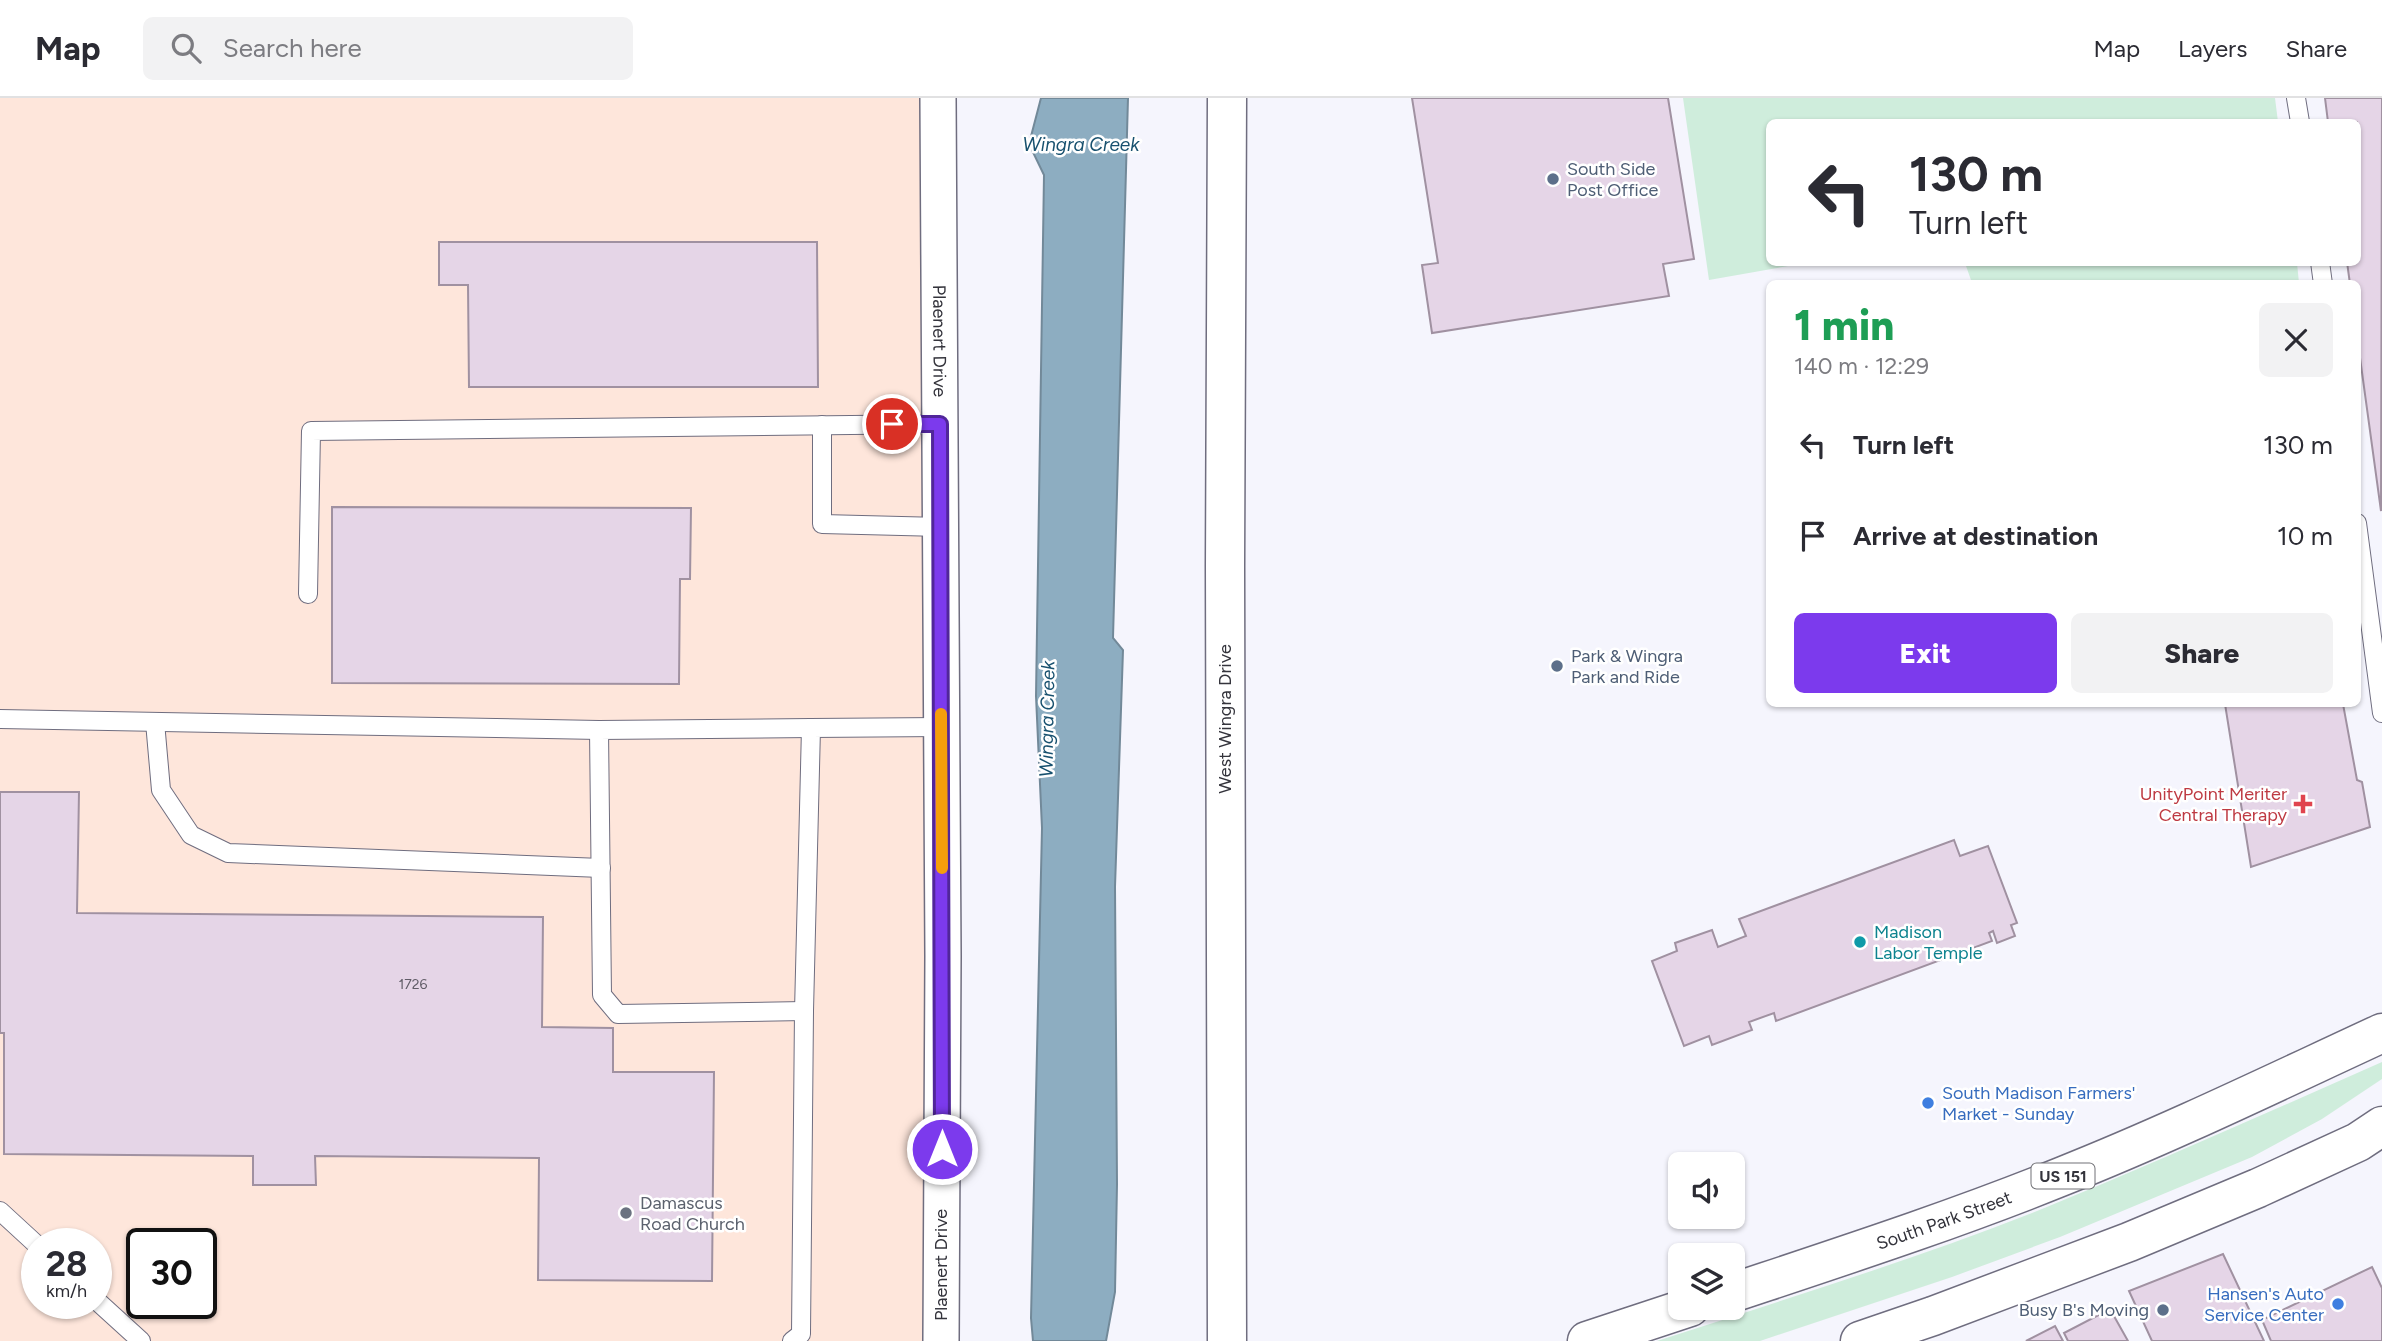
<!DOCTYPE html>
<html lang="en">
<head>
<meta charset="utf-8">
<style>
  :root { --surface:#fff; --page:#f2f2f3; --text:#2b2b33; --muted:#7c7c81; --line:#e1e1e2; --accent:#7c3aed }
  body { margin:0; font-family:Figtree,sans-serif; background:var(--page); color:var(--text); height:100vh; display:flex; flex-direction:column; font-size:26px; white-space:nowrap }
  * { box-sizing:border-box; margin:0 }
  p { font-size:23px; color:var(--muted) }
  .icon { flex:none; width:38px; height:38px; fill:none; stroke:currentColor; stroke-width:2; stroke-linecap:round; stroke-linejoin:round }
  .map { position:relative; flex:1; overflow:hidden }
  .sheet { position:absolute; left:1766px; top:182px; width:595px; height:427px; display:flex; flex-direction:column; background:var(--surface); border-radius:10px; box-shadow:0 2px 5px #0004 }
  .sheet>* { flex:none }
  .guide { position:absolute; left:1766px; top:21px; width:595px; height:147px; border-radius:10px; box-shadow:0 2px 5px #0004; background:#fff; color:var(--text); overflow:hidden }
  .buttons { position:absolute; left:1668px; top:1054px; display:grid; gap:14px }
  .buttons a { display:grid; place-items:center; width:77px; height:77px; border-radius:10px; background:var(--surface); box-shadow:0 2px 5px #0004; font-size:35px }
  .speed { position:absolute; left:21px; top:1130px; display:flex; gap:14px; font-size:35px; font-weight:700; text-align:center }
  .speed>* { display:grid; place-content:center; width:91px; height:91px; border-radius:50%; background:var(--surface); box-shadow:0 2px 5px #0004; line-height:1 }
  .speed small { font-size:18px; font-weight:400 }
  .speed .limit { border:4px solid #111; border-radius:10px; background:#fff; color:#111 }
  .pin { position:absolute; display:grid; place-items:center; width:60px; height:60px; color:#fff; margin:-30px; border:4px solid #fff; border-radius:50%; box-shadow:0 2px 7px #0007 }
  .me { position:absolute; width:77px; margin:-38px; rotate:0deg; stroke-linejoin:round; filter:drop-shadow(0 0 5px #0008) }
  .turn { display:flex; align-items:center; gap:24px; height:147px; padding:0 28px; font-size:32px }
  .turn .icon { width:91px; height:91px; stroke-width:2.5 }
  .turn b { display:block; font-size:49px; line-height:60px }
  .round { display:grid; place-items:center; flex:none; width:74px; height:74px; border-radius:10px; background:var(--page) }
  .headline { display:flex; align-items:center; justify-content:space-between; height:119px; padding:0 28px }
  h1 { font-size:42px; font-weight:800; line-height:52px; color:#1e9e55 }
  .cta { display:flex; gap:14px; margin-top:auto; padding:14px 28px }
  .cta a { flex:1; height:80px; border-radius:10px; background:var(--accent); color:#fff; font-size:28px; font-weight:800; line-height:80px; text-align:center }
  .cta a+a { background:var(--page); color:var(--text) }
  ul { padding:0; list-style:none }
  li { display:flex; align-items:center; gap:21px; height:91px; padding:0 28px }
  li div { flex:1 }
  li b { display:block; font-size:26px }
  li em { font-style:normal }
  header { display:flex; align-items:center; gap:42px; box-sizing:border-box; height:98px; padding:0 35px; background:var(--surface); border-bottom:2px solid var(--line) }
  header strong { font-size:33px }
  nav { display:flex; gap:38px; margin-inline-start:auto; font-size:24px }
  .search { width:490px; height:63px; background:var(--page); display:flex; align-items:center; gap:18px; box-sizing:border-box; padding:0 24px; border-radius:10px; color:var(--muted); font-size:26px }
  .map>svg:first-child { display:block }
  .industrial { fill:#fee6db; fill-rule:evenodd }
  .green { fill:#cfeddc }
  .water { fill:#8dadc1; stroke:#728999; stroke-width:2 }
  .building { fill:#e5d5e7; stroke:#a091a1; stroke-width:2 }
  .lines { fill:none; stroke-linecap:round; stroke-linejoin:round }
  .lane-casing { stroke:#6f6d7f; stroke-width:20 }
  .street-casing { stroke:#6f6d7f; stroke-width:38 }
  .secondary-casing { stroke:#6f6d7f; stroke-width:41 }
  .primary-casing { stroke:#6f6d7f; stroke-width:41 }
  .lane { stroke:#fff; stroke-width:18 }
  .street { stroke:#fff; stroke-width:35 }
  .secondary { stroke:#fff; stroke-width:38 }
  .primary { stroke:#fff; stroke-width:38 }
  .route-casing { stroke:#51269a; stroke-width:18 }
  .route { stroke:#7c3aed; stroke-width:12 }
  .slow { stroke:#f59e0b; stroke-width:12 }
  .service-dot { fill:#5c6f8a; stroke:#fff; stroke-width:2.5 }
  .health-dot { fill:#e0444e; stroke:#fff; stroke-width:2.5 }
  .culture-dot { fill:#0f9aa8; stroke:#fff; stroke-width:2.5 }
  .shop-dot { fill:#3f7fe0; stroke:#fff; stroke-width:2.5 }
  .worship-dot { fill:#6b7280; stroke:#fff; stroke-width:2.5 }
  .labels { text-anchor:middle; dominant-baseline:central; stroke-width:5; stroke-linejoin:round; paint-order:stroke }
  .number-label { font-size:14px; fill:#605c67 }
  .shield { fill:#fff; stroke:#717176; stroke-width:2 }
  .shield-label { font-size:16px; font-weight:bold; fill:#34343c }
  .service-label { font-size:18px; fill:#4e5e75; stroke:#fff; text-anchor:start }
  .street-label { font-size:18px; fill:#34343c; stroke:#fff }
  .health-label { font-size:18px; fill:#be3a42; stroke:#fff; text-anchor:end }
  .culture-label { font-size:18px; fill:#0d838f; stroke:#fff; text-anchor:start }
  .shop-label { font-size:18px; fill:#366cbe; stroke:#fff; text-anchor:start }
  .worship-label { font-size:18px; fill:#5b616d; stroke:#fff; text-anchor:start }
  .water-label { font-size:19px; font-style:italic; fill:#18516f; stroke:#fff }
</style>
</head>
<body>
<header>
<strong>Map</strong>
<div class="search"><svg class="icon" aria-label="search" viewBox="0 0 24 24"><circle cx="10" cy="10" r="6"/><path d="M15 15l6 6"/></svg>Search here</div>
<nav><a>Map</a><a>Layers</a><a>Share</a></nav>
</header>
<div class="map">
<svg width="2382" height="1243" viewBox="0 0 2382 1243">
  <rect width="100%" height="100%" fill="#f5f5fd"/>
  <path class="industrial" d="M0 0H938L941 1243H0ZM37 1146H96V1206H37ZM142 1146H201V1206H142Z"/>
  <g class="green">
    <path d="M1683 0H2275L2278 24H1769V164L1805 165 1709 182Z"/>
    <path d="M1965 165H2297L2299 185H1972Z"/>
    <path d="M2382 964V981L2322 1021 2252 1059 2060 1139 1952 1179 1760 1243H1657C1786 1201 1916 1161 2042 1111 2157 1064 2269 1014 2382 964Z"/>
  </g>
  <path class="water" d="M1041 0H1128L1113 540 1123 552 1115 789 1117 1086 1115 1194 1106 1243H1033L1031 1220 1042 730 1036 598 1044 77 1029 46Z"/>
  <g class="building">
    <path d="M1412 0H1668L1694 161 1663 166 1669 198 1432 235 1422 167 1438 165Z"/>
    <path d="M2325 0H2382L2381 413 2357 238V186H2350L2347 164H2357V24H2328Z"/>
    <path d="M439 144H817L818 289H469L468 187H439Z"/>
    <path d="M332 409 691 410 690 481H680L679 586 332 585Z"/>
    <path d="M2225 606H2343L2357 682 2362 684 2370 729 2251 769Z"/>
    <path d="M0 694H79L77 815 543 819 542 929 613 930V974H714L712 1183 538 1182 539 1060 315 1058 316 1087H253V1058L4 1056V935H0Z"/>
    <path d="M1954 742 1960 758 1988 748 2017 825 2011 827 2015 838 1997 845 1993 833 1989 835 1992 843 1776 923 1774 915 1749 924 1752 932 1712 947 1709 938 1684 948 1652 863 1677 853 1675 845 1712 832 1718 849 1746 838 1739 821Z"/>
    <path d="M2223 1156 2264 1243H2152L2129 1193Z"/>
    <path d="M2372 1169 2382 1190V1243H2271L2262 1222Z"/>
    <path d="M2110 1211 2128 1243H2068L2064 1235Z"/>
    <path d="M2055 1228 2063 1243H2026Z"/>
  </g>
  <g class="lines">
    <defs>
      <g id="lane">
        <path d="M2296 0 2300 24"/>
        <path d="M2320 164 2323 186"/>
        <path d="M822 327V426L941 429"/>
        <path d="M2357 425 2382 615"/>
        <path d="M308 496 311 333 940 326"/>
        <path d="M0 621 599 632"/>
        <path d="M155 624 161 692 191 737 228 755 601 770"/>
        <path d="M804 913 618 916 602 897 599 632 811 630"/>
        <path d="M0 1113 37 1147"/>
        <path d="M96 1202 141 1243"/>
        <path d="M792 1243 801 1236 804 913 811 630 941 629"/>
      </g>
      <g id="street">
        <path id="s1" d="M938 0 943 858 941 1243"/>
      </g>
      <path id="secondary" d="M1227 1243 1225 468 1227 0"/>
      <g id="primary">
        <path id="s2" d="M1732 1195C1843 1158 1954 1122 2063 1078 2171 1035 2276 984 2382 935"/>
        <path d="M1587 1243 1690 1209"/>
        <path d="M1860 1243 1933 1218 2129 1144 2258 1090 2358 1044 2382 1028"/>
      </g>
    </defs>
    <use href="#lane" class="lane-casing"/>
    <use href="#street" class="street-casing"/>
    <use href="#secondary" class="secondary-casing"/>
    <use href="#primary" class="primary-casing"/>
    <use href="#lane" class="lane"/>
    <use href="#street" class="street"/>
    <use href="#secondary" class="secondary"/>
    <use href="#primary" class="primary"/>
  </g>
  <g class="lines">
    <defs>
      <path id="route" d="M892 326H940L942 1051"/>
    </defs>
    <use href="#route" class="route-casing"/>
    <use href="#route" class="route"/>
    <path class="slow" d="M941 616 942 770"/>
  </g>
  <g class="service-dot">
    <circle cx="1553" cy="81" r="7"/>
    <circle cx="1557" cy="568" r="7"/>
    <circle cx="2163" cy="1212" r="7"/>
  </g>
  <path class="health-dot" d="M2299.5 695.5h7v7h7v7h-7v7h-7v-7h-7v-7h7z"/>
  <circle class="culture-dot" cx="1860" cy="844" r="7"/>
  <g class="shop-dot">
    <circle cx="1928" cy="1005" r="7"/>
    <circle cx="2338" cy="1206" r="7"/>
  </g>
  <circle class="worship-dot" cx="626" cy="1115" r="7"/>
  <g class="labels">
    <g class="number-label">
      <text x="413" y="886">1726</text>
    </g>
    <rect class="shield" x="2031.5" y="1065.5" width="63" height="25" rx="5"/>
    <g class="shield-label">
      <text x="2063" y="1078">US 151</text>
    </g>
    <g class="service-label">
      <text x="1567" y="71">South Side<tspan x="1567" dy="21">Post Office</tspan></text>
      <text x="1571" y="558">Park &amp; Wingra<tspan x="1571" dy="21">Park and Ride</tspan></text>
      <text x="2149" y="1212" text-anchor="end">Busy B's Moving</text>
    </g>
    <g class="street-label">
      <text stroke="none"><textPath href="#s1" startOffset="243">Plaenert Drive</textPath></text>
      <text transform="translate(1225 621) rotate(-90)">West Wingra Drive</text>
      <text stroke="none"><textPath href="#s2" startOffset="224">South Park Street</textPath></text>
      <text transform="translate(941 1167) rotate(-90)">Plaenert Drive</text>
    </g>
    <g class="health-label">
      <text x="2287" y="696">UnityPoint Meriter<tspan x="2287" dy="21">Central Therapy</tspan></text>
    </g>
    <g class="culture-label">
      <text x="1874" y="834">Madison<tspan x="1874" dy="21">Labor Temple</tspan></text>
    </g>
    <g class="shop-label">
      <text x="1942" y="995">South Madison Farmers'<tspan x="1942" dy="21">Market - Sunday</tspan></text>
      <text x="2324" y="1196" text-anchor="end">Hansen's Auto<tspan x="2324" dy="21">Service Center</tspan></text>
    </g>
    <g class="worship-label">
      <text x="640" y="1105">Damascus<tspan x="640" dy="21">Road Church</tspan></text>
    </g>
    <g class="water-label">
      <text x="1081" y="46">Wingra Creek</text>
      <text transform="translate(1047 621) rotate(-89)">Wingra Creek</text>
    </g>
  </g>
</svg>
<div class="buttons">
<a><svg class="icon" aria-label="sound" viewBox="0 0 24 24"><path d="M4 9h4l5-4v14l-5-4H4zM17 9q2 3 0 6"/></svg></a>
<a><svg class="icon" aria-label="layers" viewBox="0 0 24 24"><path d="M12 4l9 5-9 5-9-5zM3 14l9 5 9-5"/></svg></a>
</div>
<div class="speed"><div>28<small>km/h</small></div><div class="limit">30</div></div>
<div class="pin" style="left:892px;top:326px;background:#d93025"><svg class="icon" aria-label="arrive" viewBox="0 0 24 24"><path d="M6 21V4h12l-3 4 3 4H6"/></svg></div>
<svg class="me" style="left:942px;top:1051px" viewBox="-20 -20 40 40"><circle r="17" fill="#7c3aed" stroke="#fff" stroke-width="3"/><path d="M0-11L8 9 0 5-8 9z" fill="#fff"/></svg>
<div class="guide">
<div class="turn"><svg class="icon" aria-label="left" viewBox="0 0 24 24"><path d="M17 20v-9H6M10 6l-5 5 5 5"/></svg><div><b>130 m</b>Turn left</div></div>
</div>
<section class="sheet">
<div class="headline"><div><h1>1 min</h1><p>140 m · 12:29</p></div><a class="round"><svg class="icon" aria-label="close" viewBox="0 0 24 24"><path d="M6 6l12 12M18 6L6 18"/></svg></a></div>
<ul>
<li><svg class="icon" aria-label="left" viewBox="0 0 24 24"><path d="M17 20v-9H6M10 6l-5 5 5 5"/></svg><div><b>Turn left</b></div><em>130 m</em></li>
<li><svg class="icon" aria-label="arrive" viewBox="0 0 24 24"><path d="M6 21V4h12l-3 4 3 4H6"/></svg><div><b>Arrive at destination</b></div><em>10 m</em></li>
</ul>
<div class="cta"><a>Exit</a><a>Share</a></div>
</section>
</div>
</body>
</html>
